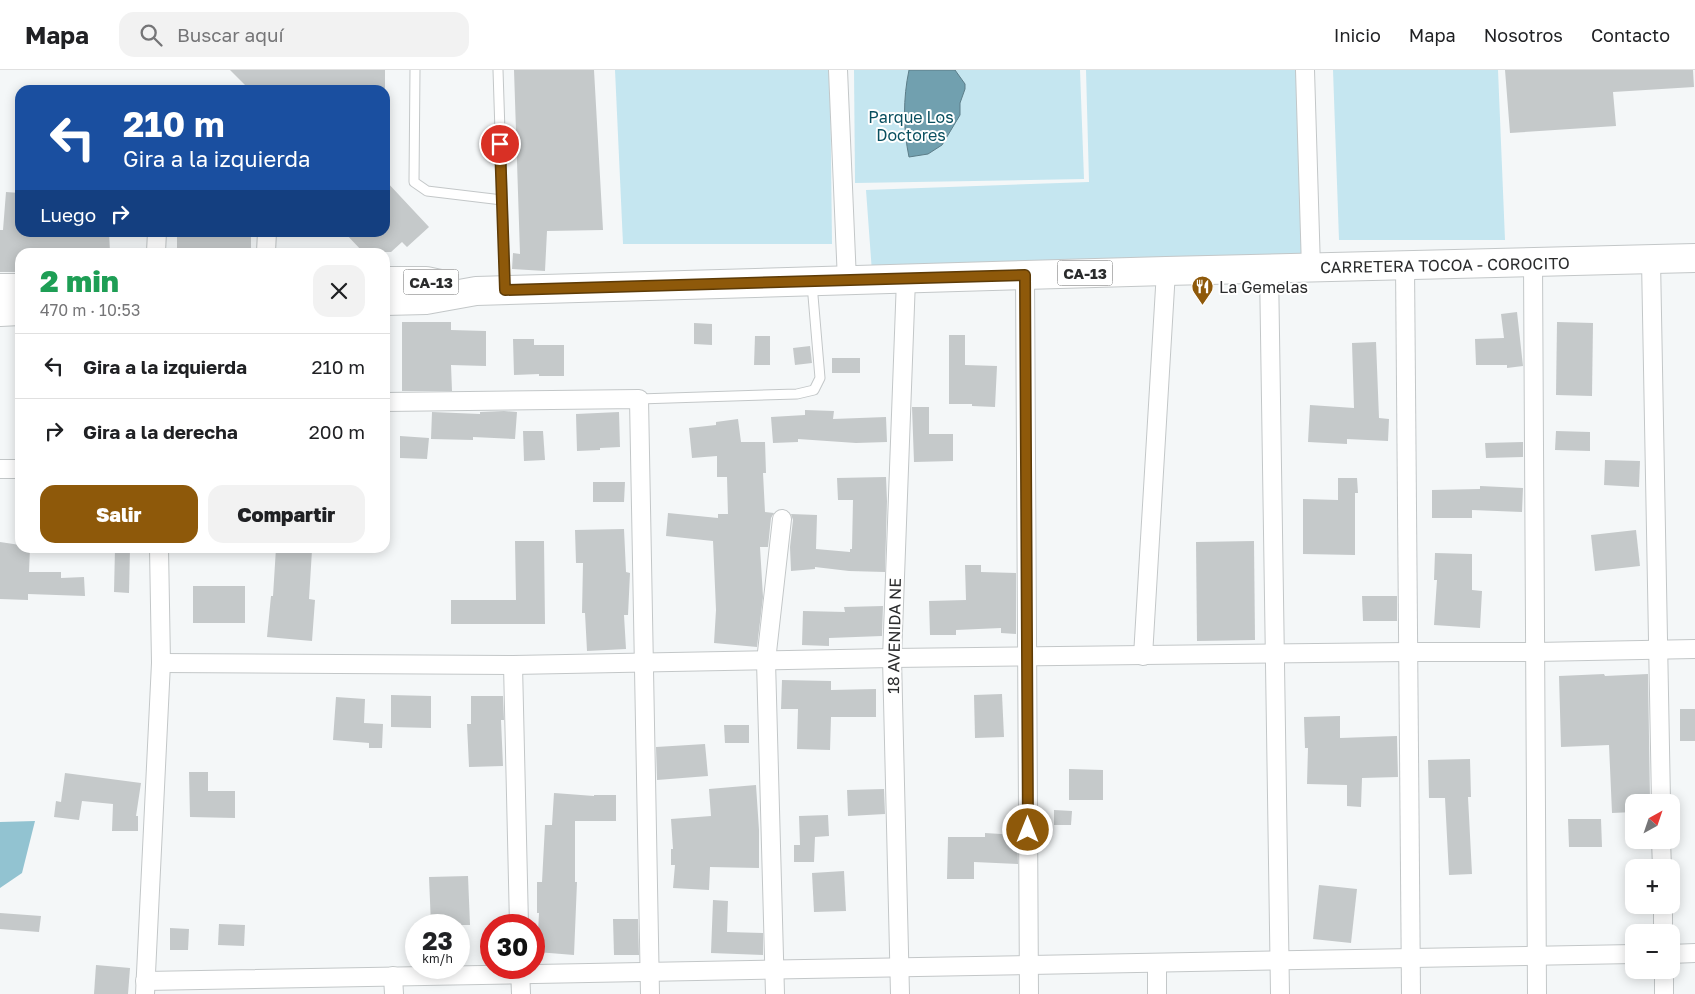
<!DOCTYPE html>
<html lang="es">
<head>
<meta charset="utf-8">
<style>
  :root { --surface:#fff; --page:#f2f2f2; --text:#202124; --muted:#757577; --line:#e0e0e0; --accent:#8e590a }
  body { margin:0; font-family:"Golos Text",sans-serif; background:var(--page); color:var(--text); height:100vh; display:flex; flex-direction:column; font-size:19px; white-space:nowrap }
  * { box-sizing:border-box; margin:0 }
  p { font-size:16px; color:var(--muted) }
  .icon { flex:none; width:28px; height:28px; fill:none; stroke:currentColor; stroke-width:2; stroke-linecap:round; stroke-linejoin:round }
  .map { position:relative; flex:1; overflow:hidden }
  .panel { position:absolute; left:15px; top:178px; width:375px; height:305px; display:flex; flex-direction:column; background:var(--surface); border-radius:15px; box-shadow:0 2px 12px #0003 }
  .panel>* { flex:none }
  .banner { position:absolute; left:15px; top:15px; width:375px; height:152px; border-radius:15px; box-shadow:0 2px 12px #0003; background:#1a4fa0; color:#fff; overflow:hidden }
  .needle { width:32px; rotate:40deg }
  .tools { position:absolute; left:1625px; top:724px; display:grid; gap:10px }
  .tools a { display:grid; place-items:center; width:55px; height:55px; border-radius:10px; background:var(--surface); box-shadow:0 2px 12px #0003; font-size:25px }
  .speed { position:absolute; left:405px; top:844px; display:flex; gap:10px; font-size:25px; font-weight:700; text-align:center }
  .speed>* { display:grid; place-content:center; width:65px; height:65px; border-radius:50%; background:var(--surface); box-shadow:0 2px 12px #0003; line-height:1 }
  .speed small { font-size:12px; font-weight:400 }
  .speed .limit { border:8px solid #d22; background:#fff; color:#111 }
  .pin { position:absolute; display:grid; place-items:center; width:42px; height:42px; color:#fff; margin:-21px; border:2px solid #fff; border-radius:50%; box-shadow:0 1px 5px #0007 }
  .me { position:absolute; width:55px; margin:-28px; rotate:0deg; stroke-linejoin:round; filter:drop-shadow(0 0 4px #0008) }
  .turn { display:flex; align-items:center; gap:18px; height:105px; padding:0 25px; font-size:22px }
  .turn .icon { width:65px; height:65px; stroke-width:2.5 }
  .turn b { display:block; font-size:35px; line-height:42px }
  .then { display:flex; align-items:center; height:48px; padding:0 25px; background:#0003; gap:10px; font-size:19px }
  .round { display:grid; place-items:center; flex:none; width:52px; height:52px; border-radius:15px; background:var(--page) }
  .overview { display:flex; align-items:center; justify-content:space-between; height:85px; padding:0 25px }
  h1 { font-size:30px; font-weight:800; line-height:38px; color:#1e9e55 }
  .button { display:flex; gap:10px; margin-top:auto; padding:10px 25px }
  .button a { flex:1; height:58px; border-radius:15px; background:var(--accent); color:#fff; font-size:20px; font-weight:800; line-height:58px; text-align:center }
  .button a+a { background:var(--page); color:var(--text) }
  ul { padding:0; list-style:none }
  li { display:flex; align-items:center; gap:15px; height:65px; padding:0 25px; border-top:1px solid var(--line) }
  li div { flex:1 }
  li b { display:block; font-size:19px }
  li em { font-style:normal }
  header { display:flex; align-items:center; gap:30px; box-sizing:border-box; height:70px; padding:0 25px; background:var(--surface); border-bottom:1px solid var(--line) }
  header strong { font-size:24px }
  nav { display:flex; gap:28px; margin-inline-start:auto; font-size:18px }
  .search { width:350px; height:45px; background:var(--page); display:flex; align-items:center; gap:12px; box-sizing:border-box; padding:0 18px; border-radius:15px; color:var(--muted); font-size:19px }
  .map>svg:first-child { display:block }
  .green { fill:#c5e6f0 }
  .forest { fill:#92c3d1 }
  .water { fill:#71a0af; stroke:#5c7d88 }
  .building { fill:#c5c9ca }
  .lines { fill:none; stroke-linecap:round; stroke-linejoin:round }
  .service-casing { stroke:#c3c7c8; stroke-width:11 }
  .minor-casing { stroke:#c3c7c8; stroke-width:20 }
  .primary-casing { stroke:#c3c7c8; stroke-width:30 }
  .service { stroke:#fff; stroke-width:9 }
  .minor { stroke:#fff; stroke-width:18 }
  .primary { stroke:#fff; stroke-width:28 }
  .route-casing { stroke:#5c3a06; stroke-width:12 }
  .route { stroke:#8e590a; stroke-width:9 }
  .labels { text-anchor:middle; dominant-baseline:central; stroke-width:4; stroke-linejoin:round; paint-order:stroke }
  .shield { fill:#fff; stroke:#6a6b6b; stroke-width:1 }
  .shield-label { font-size:15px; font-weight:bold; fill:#2a2b2c }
  .park-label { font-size:16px; fill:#094f5f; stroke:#fff }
  .street-label { font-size:16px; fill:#2a2b2c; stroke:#fff }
  .poi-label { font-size:16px; fill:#2a2b2c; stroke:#fff; text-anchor:start }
</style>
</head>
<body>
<header>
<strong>Mapa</strong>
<div class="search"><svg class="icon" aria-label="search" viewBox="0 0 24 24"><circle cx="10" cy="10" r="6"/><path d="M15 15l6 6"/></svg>Buscar aquí</div>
<nav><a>Inicio</a><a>Mapa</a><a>Nosotros</a><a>Contacto</a></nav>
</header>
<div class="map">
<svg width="1695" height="924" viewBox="0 0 1695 924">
  <rect width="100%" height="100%" fill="#f4f7f8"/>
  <g class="green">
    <path d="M615 0H830L832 174H623Z"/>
    <path d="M854 0H1080L1084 109 855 113Z"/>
    <path d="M1086 0H1297L1305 204 873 216 866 120 1089 112Z"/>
    <path d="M1333 0H1498L1505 170H1339Z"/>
  </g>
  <path class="forest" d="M35 751 22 803 0 818V752Z"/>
  <path class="water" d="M909 0H955L965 14V19L960 33V45L942 75 928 84 909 87C903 59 903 28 909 0Z"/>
  <g class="building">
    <path d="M230 0H385V20H250Z"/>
    <path d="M514 0H594L603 160 547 161 545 201 512 199 513 183 520 184Z"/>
    <path d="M1505 0H1693L1694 17 1613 22 1616 56 1510 63Z"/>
    <path d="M385 110 429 157 407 177 402 172 391 182H363L344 162H385Z"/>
    <path d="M6 122 20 123V162H109L110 182H20V202H0V160H3Z"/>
    <rect x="177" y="162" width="74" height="20"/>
    <path d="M1517 242 1523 296 1507 298V295H1476L1475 269 1504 268 1501 244Z"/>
    <path d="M402 252H451V260L486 261V296L451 295 452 321H402Z"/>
    <path d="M1557 252 1593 253 1592 326 1556 325Z"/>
    <path d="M694 253 712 254V275L694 274Z"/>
    <path d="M949 265H965V295L997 296 995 337 972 336V334H949Z"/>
    <path d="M755 266H770V295H754Z"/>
    <path d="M513 269H534V275H564V306H539V304L514 305Z"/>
    <path d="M1376 272 1379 348 1389 349 1388 371 1347 369V374L1308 372 1310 335 1354 338 1352 273Z"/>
    <path d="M810 276 812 293 795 295 793 278Z"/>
    <rect x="832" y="288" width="28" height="15"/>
    <path d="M912 337H929V364H953V391L914 392Z"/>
    <path d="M805 340 834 341 833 349 886 347 887 372 856 373 798 369V372L773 373 771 347 805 345Z"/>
    <path d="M504 341 517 342 515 369 473 367V370L431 369 432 342 480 344V342Z"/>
    <path d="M619 342 620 377 600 378V380L577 381 576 344Z"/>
    <path d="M738 349 741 372H765L766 403H763L765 442 774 443 771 448 768 477H760L763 527 757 577 714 573 716 540 713 471 666 466 668 443 718 448V444H728L727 407H717V386L692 388 689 358 716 355V352Z"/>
    <path d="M523 361H543L545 390 524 391Z"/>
    <path d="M1556 361 1590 362V381L1555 380Z"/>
    <path d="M400 366 429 368 427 389 400 388Z"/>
    <path d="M1523 372V387L1486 388 1485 373Z"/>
    <path d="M1605 390 1640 391 1639 417 1604 415Z"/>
    <path d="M886 407 887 431 885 502 849 501 815 497V499L791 501 790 477 793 450 791 444 817 445 816 479 850 482V479H852L853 430H838L837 408Z"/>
    <path d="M1338 408H1357L1358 423H1355V485L1303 484V429L1338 430Z"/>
    <path d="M593 412H625L624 432H593Z"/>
    <path d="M1480 416 1523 418 1522 442 1472 440V448H1432V420L1480 419Z"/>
    <path d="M624 459 626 502 630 503 628 545H624L626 579 587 581 585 543H582L583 493H576L575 460Z"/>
    <path d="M1636 460 1640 496 1595 501 1591 465Z"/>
    <path d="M515 471H544L545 554H451V530H516Z"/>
    <path d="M1254 471 1255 570 1197 571 1196 472Z"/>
    <path d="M0 472 20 475V478H30L29 502H61V508L84 507 85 526 28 524V530L0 529Z"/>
    <path d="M115 478H130L129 523 114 522Z"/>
    <path d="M276 478 312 480 309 529 315 530 312 571 267 567 271 526H273Z"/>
    <path d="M1435 483 1472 484V520L1482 521 1480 558 1434 555 1437 510H1434Z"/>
    <path d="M965 495H981V502L1016 503V564L1001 563V558L956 560V565H930L929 531 966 530Z"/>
    <rect x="193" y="516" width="52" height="37"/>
    <path d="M1362 526H1397V551H1363Z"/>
    <path d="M883 536 882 566 829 568V576L802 575 803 541 845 542 844 537Z"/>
    <path d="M1604 604 1605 606 1648 604 1650 730H1648V732H1634V742L1612 743 1609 675 1561 677 1559 606Z"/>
    <path d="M782 610 831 611V620L876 619V647H831L830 680 797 679 798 639H781Z"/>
    <path d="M1002 624 1004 667 975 668 974 625Z"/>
    <path d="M391 625 431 626V658L391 657Z"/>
    <path d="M471 626H503L504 650H501L503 696 469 697 467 654H471Z"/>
    <path d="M336 627 365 629 364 653 383 654 382 678H369V673L333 670Z"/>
    <rect x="1680" y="639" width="15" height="32"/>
    <path d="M1340 646V668L1397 666 1398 707 1362 708 1361 737 1347 736V715L1307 714 1308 678H1305L1304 647Z"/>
    <path d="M724 655H749V673H725Z"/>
    <path d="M705 674 708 706 657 710 656 677Z"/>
    <path d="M1470 689 1471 727H1468L1472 804 1449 805 1445 728H1429L1428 690Z"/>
    <path d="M1069 699 1103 700V730H1069Z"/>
    <path d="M189 702H208V721H235V748L190 747Z"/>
    <path d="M65 703 141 713 136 746H138V761H112L113 734 82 731 79 750 54 747 56 731 61 732Z"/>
    <path d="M756 715 759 760V798L710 797 709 820 673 818 675 795H671V779H673L671 749 711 746 709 719Z"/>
    <path d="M884 719 885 744 848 746 847 720Z"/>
    <path d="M554 723 594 726V725H616V751H575V812H577L574 885 537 882 539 843H537V812H542L545 755H552Z"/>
    <path d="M1054 740 1072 741 1071 755H1054Z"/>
    <path d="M828 745 829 766 815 767 814 792H794V775H800L799 746Z"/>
    <path d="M1568 749H1601L1602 777H1569Z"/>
    <path d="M985 763 1017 765 1018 794 974 792V809H947L948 767H985Z"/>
    <path d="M844 801 846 841 814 842 812 803Z"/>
    <path d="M468 806 470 855H431L429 807Z"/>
    <path d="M1319 815 1357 819 1351 873 1313 869Z"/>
    <path d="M713 830 728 831 727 862 763 863V885L711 883Z"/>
    <path d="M0 843 41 846 39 862 0 859Z"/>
    <path d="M613 849H638L639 885H614Z"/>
    <path d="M219 854 245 855 244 876 218 875Z"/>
    <path d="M170 858 189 859 188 880H170Z"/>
    <path d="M96 895 130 898 128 924H94Z"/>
  </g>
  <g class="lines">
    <defs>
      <g id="service">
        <path d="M415 0 414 112 427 121 502 130"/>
        <path d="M498 0 505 217"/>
        <path d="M639 329 797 324 814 320 820 308 812 214"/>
      </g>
      <g id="minor">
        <path d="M838 0 847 211"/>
        <path d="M1305 0 1311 198"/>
        <path d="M156 182 157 162"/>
        <path d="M266 182 267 162"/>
        <path d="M1651 190 1661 732"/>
        <path d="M1533 193 1537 924"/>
        <path d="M1405 195 1411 924"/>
        <path d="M1269 198 1280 924"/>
        <path d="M1025 205 1029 924"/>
        <path d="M385 332 639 329 650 924"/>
        <path d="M0 399H20"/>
        <path d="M1143 586 1166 201"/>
        <path d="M161 593 513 595 892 588 1408 582H1535L1695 579"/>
        <path d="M513 595 519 855"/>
        <path d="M1661 770 1662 798"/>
        <path d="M1663 835V862"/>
        <path d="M1671 884 1695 883"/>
        <path d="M1157 893V924"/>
        <path d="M520 898 521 924"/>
        <path d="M1664 900V924"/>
        <path d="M393 906 394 924"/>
        <path d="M145 911 1634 884"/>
        <path d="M145 924 161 593 159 478"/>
        <path d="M775 924 766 591 782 449"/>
        <path d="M900 924 892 588 906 209"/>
      </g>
      <g id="primary">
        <path d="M385 211H426L445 215"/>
        <path d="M0 218H20"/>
        <path d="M385 231 426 230 476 221 1166 201 1695 188"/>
        <path d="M0 242 20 241"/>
      </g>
    </defs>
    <use href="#service" class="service-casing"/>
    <use href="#minor" class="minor-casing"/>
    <use href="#primary" class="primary-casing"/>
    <use href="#service" class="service"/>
    <use href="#minor" class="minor"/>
    <use href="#primary" class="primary"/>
  </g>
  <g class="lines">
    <defs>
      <path id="route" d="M500 74 505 220 1025 205 1028 760"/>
    </defs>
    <use href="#route" class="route-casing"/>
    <use href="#route" class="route"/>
  </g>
  <defs>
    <symbol id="restaurant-pin" viewBox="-11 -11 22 30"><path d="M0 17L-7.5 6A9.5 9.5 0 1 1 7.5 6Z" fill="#8e590a" stroke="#fff"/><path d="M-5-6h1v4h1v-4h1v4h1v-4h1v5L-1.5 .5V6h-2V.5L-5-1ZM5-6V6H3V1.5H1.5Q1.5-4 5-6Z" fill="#fff"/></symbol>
  </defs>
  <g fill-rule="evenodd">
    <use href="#restaurant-pin" x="1190" y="204" width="25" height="34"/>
  </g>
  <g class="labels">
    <g class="shield">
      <rect x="1057.5" y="190.5" width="55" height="25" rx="4"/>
      <rect x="403.5" y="199.5" width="55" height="25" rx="4"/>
    </g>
    <g class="shield-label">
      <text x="1085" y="203">CA-13</text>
      <text x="431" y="212">CA-13</text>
    </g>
    <g class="park-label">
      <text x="911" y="47">Parque Los<tspan x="911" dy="18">Doctores</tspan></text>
    </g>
    <g class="street-label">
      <text transform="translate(1445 195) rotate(-1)">CARRETERA TOCOA - COROCITO</text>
      <text transform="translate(894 566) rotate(-89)">18 AVENIDA NE</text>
    </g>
    <g class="poi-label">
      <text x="1219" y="217">La Gemelas</text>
    </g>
  </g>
</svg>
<div class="tools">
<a><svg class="needle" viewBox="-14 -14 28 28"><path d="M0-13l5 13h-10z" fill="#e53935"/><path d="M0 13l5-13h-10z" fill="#757577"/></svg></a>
<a>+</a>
<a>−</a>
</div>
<div class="speed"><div>23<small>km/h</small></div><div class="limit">30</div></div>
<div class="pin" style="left:500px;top:74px;background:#d93025"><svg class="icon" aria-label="arrive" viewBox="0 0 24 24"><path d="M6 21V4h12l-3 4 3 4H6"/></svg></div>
<svg class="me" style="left:1028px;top:760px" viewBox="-20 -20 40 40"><circle r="17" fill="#8e590a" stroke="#fff" stroke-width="3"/><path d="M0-11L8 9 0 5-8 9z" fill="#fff"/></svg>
<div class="banner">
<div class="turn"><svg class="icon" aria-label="left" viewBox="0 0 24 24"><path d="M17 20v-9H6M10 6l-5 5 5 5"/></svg><div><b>210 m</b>Gira a la izquierda</div></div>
<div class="then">Luego<svg class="icon" aria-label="right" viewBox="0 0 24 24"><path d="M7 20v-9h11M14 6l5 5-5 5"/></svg></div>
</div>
<section class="panel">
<div class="overview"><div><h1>2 min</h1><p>470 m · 10:53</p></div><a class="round"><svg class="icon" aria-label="close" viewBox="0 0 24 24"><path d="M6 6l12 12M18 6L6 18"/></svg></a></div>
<ul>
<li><svg class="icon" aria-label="left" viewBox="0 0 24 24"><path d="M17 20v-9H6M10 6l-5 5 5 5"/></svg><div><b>Gira a la izquierda</b></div><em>210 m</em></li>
<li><svg class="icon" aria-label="right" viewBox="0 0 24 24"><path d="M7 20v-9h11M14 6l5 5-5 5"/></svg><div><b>Gira a la derecha</b></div><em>200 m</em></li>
</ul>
<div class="button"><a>Salir</a><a>Compartir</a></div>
</section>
</div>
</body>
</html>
